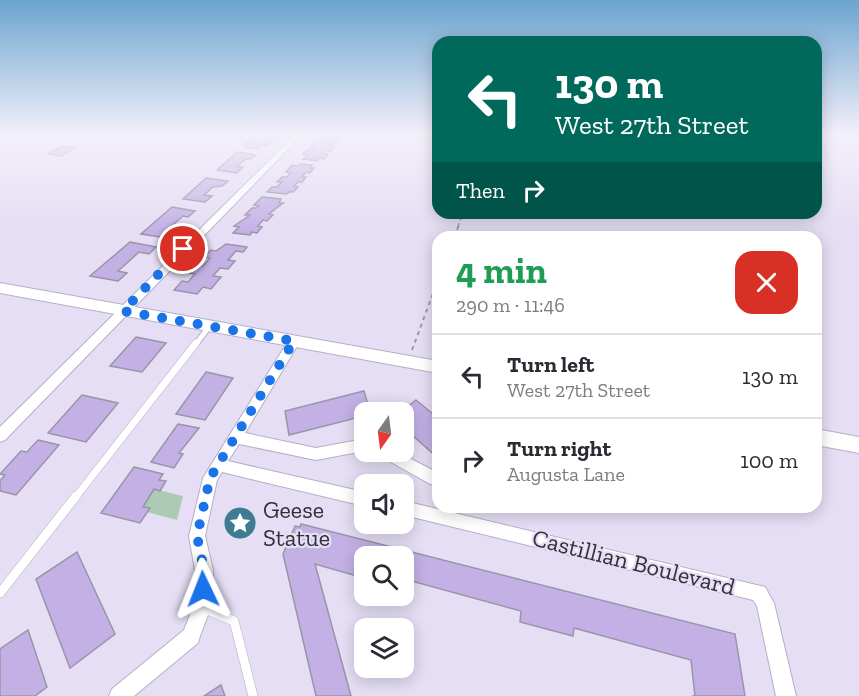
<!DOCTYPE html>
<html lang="en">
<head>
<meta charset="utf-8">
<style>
  :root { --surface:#fff; --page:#f7f7f7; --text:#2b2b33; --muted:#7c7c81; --line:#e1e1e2 }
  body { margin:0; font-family:"Zilla Slab",serif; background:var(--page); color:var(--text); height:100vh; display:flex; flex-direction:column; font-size:22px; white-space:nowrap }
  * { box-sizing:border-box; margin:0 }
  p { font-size:20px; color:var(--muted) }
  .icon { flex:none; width:33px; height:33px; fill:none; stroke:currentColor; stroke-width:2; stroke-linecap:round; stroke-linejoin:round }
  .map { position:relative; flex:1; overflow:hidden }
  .drawer { position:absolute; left:432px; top:231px; width:390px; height:282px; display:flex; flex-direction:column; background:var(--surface); border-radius:18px; box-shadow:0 3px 15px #0003 }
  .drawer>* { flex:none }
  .banner { position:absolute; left:432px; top:36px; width:390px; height:183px; border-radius:18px; box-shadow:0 3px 15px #0003; background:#00695c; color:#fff; overflow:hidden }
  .needle { width:39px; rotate:194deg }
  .controls { position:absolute; left:354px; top:402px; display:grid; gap:12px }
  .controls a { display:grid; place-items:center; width:60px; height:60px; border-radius:12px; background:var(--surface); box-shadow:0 3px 15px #0003; font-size:30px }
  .pin { position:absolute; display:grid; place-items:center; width:51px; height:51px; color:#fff; margin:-26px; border:3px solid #fff; border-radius:50%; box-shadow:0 2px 6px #0007 }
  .me { position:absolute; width:66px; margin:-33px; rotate:358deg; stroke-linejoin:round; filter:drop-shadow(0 0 4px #0008) }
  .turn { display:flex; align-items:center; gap:21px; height:126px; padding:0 24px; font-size:27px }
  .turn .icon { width:78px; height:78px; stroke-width:2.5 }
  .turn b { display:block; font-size:42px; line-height:51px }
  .then { display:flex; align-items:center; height:57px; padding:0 24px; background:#0003; gap:12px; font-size:22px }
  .round { display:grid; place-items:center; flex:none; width:63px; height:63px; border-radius:18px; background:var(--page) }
  .headline { display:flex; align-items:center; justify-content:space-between; height:102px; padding:0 24px }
  h1 { font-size:36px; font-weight:800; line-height:45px; color:#1e9e55 }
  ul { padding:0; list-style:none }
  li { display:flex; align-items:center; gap:18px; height:84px; padding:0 24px; border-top:2px solid var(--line) }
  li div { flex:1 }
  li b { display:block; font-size:22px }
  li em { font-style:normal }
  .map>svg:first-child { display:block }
  .green { fill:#adcbb4 }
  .building { fill:#c3b1e5; stroke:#9a94a8; stroke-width:1.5 }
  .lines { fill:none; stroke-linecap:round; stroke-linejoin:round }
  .lane-far2-casing { stroke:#b5afc4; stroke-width:7 }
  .lane-far1-casing { stroke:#b5afc4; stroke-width:8 }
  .lane-casing { stroke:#b5afc4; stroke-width:10 }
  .street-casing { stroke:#b5afc4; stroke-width:2 }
  .secondary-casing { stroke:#b5afc4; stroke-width:2 }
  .path-far1 { stroke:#9c96a7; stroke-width:1.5; stroke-dasharray:3 3; stroke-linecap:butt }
  .path { stroke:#9c96a7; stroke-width:2; stroke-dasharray:4 4; stroke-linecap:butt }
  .lane-far2 { stroke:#fff; stroke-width:5 }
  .lane-far1 { stroke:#fff; stroke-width:7 }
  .lane { stroke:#fff; stroke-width:9 }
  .street { fill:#fff; fill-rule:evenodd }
  .secondary { fill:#fff; fill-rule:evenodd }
  .route { stroke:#1a73e8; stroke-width:10; stroke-dasharray:0 18 }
  .labels { text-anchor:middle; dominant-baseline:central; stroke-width:4.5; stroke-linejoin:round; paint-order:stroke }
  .near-poi-label { font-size:24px; fill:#333039; stroke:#e5def4; text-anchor:start }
  .near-street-label { font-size:24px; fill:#333039; stroke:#e5def4 }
</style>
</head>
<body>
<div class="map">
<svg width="859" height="696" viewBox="0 0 859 696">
  <rect width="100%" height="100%" fill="#e5def4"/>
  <path class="green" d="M154 489 183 496 177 520 147 512 149 508 143 507Z"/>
  <g class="building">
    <path d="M261 134H279L267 141 272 142 267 146 262 145 258 149 246 148 248 146 244 145Z"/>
    <path d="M323 134 342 139 330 146 334 147 331 151H326L324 153 328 154 324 159 319 158 317 161 303 159 308 155 303 154 307 150H311L314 147H310L315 142H319L322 139 318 138Z"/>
    <path d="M62 146 75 148 61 156 48 154Z"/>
    <path d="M237 152 256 155 251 159H246L237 166 243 167 237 173 217 170Z"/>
    <path d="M300 164 312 165 310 168H314L310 173 306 172 302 177H306L302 182H298L294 186 298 187 293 192H289L287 194 267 192 272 187H277L282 182H277L282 177H287L291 173 286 172 292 165 297 166Z"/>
    <path d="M206 178 228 181 222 186 213 187 204 195 212 196 205 202 183 199Z"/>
    <path d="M262 197 281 199 279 203H283L269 214 273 215 267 221 263 220 258 226 262 227 257 233 252 232 250 235 233 233 239 227 234 226 250 215H245L252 208H256L259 206 254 205Z"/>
    <path d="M172 207 195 211 188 217 183 216 168 229 174 230 166 238 141 234Z"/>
    <path d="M130 242 156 247 149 254 139 252 118 271 127 273 118 281 90 276Z"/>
    <path d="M226 244 247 247 243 252 236 251 228 260 235 261 228 269 220 268 213 276 221 277 211 289 203 287 197 294 174 290 182 281 188 282 195 274 189 273 197 265 203 266 210 258 204 257 211 250 216 251Z"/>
    <path d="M136 337 166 343 142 372 110 366Z"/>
    <path d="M206 372 233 378 205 420 176 414Z"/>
    <path d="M364 391 370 412H364V416L289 435 285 411Z"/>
    <path d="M82 395 118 403 86 442 48 433Z"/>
    <path d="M416 400 438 418V458L404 428V412H401Z"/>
    <path d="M178 424 199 428 179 453 183 454 174 468 151 462Z"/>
    <path d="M38 440 59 445 16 495 0 491V481L5 475 0 474 21 451 27 452Z"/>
    <path d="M134 467 163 474 159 480 166 481 160 491 154 489 143 507 150 508 140 523 101 513Z"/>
    <path d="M301 524 735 634 745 696H692H695L691 660 574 628 573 636 520 622 521 611 404 579V556H364V578L315 564 351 696H316L283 554 295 526 300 527Z"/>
    <path d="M77 552 115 634 70 668 36 579Z"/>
    <path d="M28 630 47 687 35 696H0V649Z"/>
    <path d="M221 685 225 696H204Z"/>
  </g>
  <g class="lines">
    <defs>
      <path id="lane-far2" d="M195 345 209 327"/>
      <path id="lane-far1" d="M75 498 196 343"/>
      <g id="lane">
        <path d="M0 593 76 496"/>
        <path d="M203 608 234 621 253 696"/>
      </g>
      <g id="street">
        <path d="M296 134H303L5 440 0 442V427Z"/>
        <path d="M294 337 300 341 245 433 316 448 364 439V451L316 460 239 444 228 461 364 492V506L222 472 217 480 205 536 213 570 211 607 200 636 198 643 134 696H109L112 689 184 630 193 607 195 570 189 536 203 478 290 338Z"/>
        <path d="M378 452H398L438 473V485L430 484 380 456Z"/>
        <path d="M404 501 765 587 774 603 796 696H776L757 606 753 600 404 515Z"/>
      </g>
      <g id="secondary">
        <path d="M0 283 438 361V373L0 293Z"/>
        <path d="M816 429 859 437V453L816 445Z"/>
      </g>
    </defs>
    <use href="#lane-far2" class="lane-far2-casing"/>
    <use href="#lane-far1" class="lane-far1-casing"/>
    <use href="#lane" class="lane-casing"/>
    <use href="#street" class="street-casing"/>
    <use href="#secondary" class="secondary-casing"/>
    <path class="path-far1" d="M458 226 463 213"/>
    <g class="path">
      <path d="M454 237 459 225"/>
      <path d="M412 350 438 280"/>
    </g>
    <use href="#lane-far2" class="lane-far2"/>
    <use href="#lane-far1" class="lane-far1"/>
    <use href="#lane" class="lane"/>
    <use href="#street" class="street"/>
    <use href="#secondary" class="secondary"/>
  </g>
  <linearGradient id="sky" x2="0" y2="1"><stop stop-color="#6ca4cf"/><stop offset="0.58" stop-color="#f3f0fa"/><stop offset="1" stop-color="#f3f0fa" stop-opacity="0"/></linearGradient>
  <rect width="859" height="232" fill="url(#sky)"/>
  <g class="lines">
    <path class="route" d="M183 249 123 311 294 341 210 478 197 536 204 570 203 589"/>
  </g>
  <defs>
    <symbol id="sight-disc" viewBox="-11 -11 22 22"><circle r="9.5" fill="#3d7c91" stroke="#e5def4"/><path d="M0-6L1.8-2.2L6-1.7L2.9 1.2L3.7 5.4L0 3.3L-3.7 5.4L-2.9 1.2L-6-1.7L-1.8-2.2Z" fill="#fff"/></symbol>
  </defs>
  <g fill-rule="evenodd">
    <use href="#sight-disc" x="221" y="504" width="38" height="38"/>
  </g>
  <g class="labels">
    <g class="near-poi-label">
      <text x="263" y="509">Geese<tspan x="263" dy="28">Statue</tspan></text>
    </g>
    <g class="near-street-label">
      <text transform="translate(634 562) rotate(14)">Castillian Boulevard</text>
    </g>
  </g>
</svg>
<div class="controls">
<a><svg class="needle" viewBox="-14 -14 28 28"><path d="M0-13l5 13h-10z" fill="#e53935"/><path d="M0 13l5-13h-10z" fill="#7c7c81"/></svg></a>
<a><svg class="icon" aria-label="sound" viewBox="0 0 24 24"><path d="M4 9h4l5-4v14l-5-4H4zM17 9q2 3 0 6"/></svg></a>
<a><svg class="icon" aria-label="search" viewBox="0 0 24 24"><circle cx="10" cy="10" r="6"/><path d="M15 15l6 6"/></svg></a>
<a><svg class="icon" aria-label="layers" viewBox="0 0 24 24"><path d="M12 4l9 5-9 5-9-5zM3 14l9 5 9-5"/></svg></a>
</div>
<div class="pin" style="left:183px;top:249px;background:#d93025"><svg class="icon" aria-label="arrive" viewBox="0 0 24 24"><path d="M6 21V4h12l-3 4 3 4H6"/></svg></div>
<svg class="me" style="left:203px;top:589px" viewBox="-20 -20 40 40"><path d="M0-17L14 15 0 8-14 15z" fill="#1a73e8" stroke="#fff" stroke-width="4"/></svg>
<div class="banner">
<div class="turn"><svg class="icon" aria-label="left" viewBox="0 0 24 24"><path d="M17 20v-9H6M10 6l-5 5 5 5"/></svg><div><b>130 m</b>West 27th Street</div></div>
<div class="then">Then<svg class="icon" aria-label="right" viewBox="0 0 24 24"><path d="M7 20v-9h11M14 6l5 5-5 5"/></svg></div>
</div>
<section class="drawer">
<div class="headline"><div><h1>4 min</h1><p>290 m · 11:46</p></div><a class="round" style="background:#d93025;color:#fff"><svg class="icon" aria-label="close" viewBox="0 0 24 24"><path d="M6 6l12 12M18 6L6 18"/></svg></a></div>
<ul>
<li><svg class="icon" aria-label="left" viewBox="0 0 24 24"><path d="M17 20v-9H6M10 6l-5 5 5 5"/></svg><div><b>Turn left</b><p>West 27th Street</p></div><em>130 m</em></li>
<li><svg class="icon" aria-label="right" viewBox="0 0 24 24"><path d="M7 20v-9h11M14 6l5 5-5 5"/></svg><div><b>Turn right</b><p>Augusta Lane</p></div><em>100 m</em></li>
</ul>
</section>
</div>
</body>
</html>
